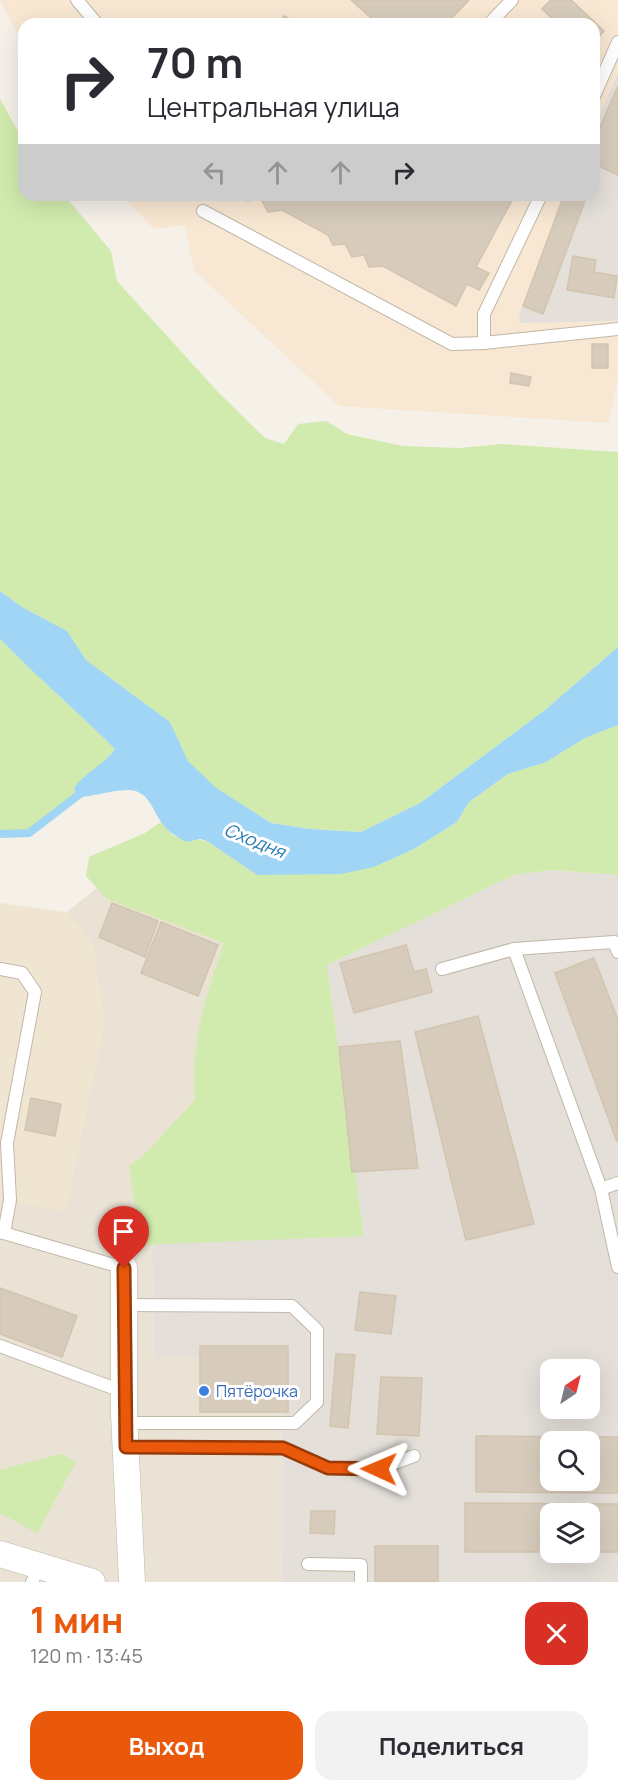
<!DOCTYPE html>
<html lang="ru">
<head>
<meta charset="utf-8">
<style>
  :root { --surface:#fff; --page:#f2f2f3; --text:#2b2b33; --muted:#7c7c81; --accent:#ea580c }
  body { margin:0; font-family:Manrope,sans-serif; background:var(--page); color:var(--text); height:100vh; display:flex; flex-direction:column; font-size:22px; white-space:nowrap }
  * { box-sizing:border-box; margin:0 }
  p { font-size:20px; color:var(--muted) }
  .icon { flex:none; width:33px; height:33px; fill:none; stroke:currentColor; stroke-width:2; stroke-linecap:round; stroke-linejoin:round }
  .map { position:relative; height:1582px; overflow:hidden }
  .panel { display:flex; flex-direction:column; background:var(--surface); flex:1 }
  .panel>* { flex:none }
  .top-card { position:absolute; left:18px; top:18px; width:582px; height:183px; border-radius:18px; box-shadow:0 6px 24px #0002; background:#fff; color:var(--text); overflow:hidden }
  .needle { width:39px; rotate:35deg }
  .fabs { position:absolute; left:540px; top:1359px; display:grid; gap:12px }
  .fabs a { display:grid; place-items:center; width:60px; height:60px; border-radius:12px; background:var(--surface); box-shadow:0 6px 24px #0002; font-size:30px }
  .pin { position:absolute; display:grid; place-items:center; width:51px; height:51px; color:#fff; margin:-62px -26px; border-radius:50% 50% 50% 0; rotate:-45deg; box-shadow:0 0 6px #0007 }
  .pin .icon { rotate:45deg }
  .me { position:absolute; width:66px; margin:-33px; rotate:271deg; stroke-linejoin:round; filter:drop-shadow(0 0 4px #0008) }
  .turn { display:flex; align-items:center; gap:21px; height:126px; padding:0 30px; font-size:27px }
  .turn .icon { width:78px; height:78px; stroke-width:2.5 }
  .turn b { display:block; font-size:42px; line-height:51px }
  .lanes { display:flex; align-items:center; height:57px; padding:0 30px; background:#0003; justify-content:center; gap:30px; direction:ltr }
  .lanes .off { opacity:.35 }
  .round { display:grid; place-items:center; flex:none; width:63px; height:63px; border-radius:18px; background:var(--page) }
  .head { display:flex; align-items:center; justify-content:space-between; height:102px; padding:0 30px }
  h1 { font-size:36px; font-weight:700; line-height:45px; color:var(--accent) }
  .cta { display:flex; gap:12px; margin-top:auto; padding:12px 30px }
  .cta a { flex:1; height:69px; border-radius:18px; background:var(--accent); color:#fff; font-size:24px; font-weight:700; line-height:69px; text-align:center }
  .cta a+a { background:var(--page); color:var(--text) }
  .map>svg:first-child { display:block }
  .residential { fill:#e9e2d5 }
  .commercial { fill:#f8e7d2 }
  .industrial { fill:#e4dfd9; fill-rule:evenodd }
  .education { fill:#efe5d1 }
  .green { fill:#d1ebae }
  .water { fill:#a1d5f5 }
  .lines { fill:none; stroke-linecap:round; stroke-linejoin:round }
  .stream { stroke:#a1d5f5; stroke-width:8 }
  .building { fill:#d7ccbc; stroke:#d2c4af; stroke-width:1.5; fill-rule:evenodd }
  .service-casing { stroke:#c1b8a9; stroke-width:14 }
  .minor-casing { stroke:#c1b8a9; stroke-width:27 }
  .service { stroke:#fff; stroke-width:12 }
  .minor { stroke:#fff; stroke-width:26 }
  .route-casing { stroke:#983908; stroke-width:15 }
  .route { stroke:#ea580c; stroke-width:10 }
  .shop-dot { fill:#3f7fe0; stroke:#fff; stroke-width:2 }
  .labels { text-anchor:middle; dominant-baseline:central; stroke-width:6; stroke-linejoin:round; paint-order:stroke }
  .shop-label { font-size:16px; fill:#366cbe; stroke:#fff; text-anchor:start }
  .water-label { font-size:18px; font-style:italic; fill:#277bb2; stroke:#fff }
</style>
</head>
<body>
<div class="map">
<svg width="618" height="1582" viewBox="0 0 618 1582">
  <rect width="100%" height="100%" fill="#f5f0e8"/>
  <path class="residential" d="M102 884 232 935 364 1236 283 1436 282 1582H0V1198L66 1211 93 944 67 912Z"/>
  <g class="commercial">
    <path d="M0 0H618V74L594 128V24H24V46Z"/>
    <path d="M122 195H564L519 315 520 323 618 321V376L609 423 339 406 194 270 185 225 154 229Z"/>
  </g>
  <g class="industrial">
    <path d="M618 74V321L520 323 519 315 564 195H594V128Z"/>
    <path d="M552 870 618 875V1582H282L283 1412 288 1347 200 1346V1358H155L153 1244 364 1236 327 965 514 875ZM550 1370H590V1408H550ZM550 1442H590V1480H550ZM550 1514H590V1552H550Z"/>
  </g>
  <path class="education" d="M0 903 67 912 93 943 105 1023 66 1212 0 1198Z"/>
  <g class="green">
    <path d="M0 99 24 142V195H64L111 251 117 281 218 392 265 438 284 444 298 424 326 421 347 434 403 446 459 448 502 444 618 452V647L545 710 420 803 361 832 310 829 271 823 215 787 188 762 170 722 86 660 67 631 22 607 0 591Z"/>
    <path d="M0 639C37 677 77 711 115 749 104 764 87 774 74 788L76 794 63 809 29 833 0 834Z"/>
    <path d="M618 725V875L552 870 514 875 327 965 364 1236 141 1245 129 1165 141 1158 195 1100C190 1046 206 994 224 943L107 899 86 876 89 857 145 833 161 822 174 836 207 841 257 875 374 867 414 849 457 822 469 802 508 774 546 762 585 738Z"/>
    <path d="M61 1454 76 1462 37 1533 0 1513V1470Z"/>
  </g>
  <path class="water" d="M0 591 22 607 67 631 86 660 170 722 188 761 215 787 271 823 310 829 361 832 420 803 545 710 618 647V725L585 738 546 762 508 774 469 802 457 822 414 849 374 867 341 874 257 875 207 841 200 839 186 842C177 837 167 831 161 822 152 808 148 791 129 790 114 790 97 795 82 797L76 794 74 788C85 772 104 765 115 749 77 711 37 677 0 639Z"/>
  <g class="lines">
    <path class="stream" d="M0 834 29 833 85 790"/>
  </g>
  <g class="building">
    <path d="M351 0H469L446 24H421L418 21 415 24H378Z"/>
    <path d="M551 0H571L604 31 594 42V24H558L542 9Z"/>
    <path d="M284 16 299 24H280Z"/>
    <path d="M618 86V175L594 164V141Z"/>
    <path d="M245 195H515L476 267 489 273 479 290 467 284 456 306 383 266 369 267 364 255 352 257 345 244 333 245 328 235 282 210 268 212 261 199 247 201Z"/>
    <path d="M564 195H587L543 314 523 306Z"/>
    <path d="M573 256 596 260 594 272 617 276 614 298 567 290Z"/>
    <rect x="592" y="344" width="16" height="24"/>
    <path d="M511 373 531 377 529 386 510 383Z"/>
    <path d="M112 903 158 921 145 957 99 937Z"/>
    <path d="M161 922 218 945 198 996 141 973Z"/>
    <path d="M406 945 414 972 426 969 432 992 354 1013 340 963Z"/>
    <path d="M594 958 618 1020 617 1142 555 973Z"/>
    <path d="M478 1016 534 1224 466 1240 415 1032Z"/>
    <path d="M400 1041 418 1168 352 1172 339 1047Z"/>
    <path d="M31 1098 61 1104 55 1136 25 1130Z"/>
    <path d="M0 1288 77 1316 62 1357 0 1334Z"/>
    <path d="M360 1292 396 1296 391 1334 355 1330Z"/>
    <rect x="200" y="1346" width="88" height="66"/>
    <path d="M336 1354 355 1355 348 1428 330 1426Z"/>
    <path d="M381 1377 422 1378 419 1436 377 1434Z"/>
    <path d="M476 1436 618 1437V1493L476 1492ZM550 1442H590V1480H550Z"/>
    <path d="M465 1503 618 1504V1552H590V1514H550V1552H465Z"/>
    <path d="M311 1511H335L334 1534 310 1533Z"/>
    <rect x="375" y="1546" width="63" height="36"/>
  </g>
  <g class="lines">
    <defs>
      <g id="service">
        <path d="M77 0 97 24"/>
        <path d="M489 24 512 0"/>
        <path d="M594 96 618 42"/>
        <path d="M203 211 452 344 484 343 618 329"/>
        <path d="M484 343V314L541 195"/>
        <path d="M514 949 614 942 618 952"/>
        <path d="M0 969 22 973 35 992 7 1143 10 1200 4 1233"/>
        <path d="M442 969 514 949 601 1189 618 1267"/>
        <path d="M601 1189 618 1183"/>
        <path d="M0 1232 124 1268"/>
        <path d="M124 1305 292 1306 317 1330V1402L295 1423H125"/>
        <path d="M0 1346 124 1392"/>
        <path d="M126 1447H283L328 1468 379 1469 414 1456"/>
        <path d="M308 1564 361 1565V1582"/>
        <path d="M32 1582 39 1567"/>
      </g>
      <g id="minor">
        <path d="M124 1268V1414L132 1582"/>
        <path d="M0 1554 92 1582"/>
      </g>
    </defs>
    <use href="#service" class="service-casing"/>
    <use href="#minor" class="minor-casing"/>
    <use href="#service" class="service"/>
    <use href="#minor" class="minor"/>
  </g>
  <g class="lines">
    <defs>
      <path id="route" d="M124 1268 126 1447 283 1448 328 1468 379 1469"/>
    </defs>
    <use href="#route" class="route-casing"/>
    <use href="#route" class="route"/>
  </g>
  <circle class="shop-dot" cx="204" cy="1391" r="6"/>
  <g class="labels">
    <g class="shop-label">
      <text x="216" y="1391">Пятёрочка</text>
    </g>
    <g class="water-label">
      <text transform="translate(255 840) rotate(22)">Сходня</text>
    </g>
  </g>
</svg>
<div class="fabs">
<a><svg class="needle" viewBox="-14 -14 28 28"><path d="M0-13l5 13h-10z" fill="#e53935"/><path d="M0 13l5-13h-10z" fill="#7c7c81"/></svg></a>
<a><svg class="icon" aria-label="search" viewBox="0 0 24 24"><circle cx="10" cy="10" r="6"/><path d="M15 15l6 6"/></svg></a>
<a><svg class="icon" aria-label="layers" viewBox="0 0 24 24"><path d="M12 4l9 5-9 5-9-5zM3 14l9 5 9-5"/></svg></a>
</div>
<div class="pin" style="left:124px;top:1268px;background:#d93025"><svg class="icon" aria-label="arrive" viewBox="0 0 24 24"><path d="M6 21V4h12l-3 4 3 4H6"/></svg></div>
<svg class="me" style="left:379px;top:1469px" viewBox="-20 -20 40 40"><path d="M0-17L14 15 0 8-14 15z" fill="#ea580c" stroke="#fff" stroke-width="4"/></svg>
<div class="top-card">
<div class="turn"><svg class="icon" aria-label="right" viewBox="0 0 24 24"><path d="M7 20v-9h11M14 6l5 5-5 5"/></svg><div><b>70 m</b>Центральная улица</div></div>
<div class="lanes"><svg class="icon off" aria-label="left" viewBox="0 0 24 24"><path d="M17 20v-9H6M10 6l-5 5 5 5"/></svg><svg class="icon off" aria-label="ahead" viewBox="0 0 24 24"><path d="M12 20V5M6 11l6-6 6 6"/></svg><svg class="icon off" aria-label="ahead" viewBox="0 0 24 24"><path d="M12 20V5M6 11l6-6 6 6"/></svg><svg class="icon" aria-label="right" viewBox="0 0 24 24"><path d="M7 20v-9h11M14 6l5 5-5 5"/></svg></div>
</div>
</div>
<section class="panel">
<div class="head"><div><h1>1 мин</h1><p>120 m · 13:45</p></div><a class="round" style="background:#d93025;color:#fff"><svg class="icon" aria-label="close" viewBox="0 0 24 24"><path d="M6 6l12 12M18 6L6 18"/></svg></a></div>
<div class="cta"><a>Выход</a><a>Поделиться</a></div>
</section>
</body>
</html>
